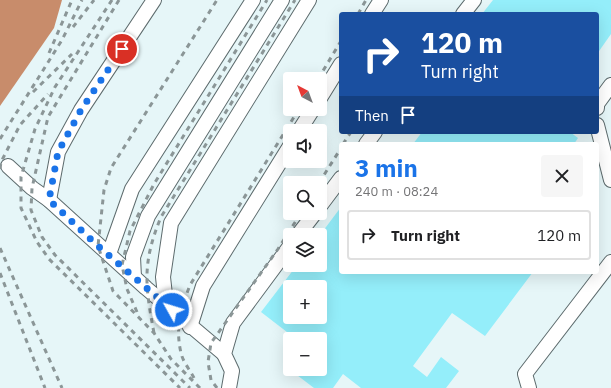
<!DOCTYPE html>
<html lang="en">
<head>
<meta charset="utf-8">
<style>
  :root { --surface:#fff; --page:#f6f6f6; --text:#202124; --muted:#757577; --line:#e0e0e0; --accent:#1a73e8 }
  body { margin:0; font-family:"IBM Plex Sans",sans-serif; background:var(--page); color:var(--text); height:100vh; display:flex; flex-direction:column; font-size:15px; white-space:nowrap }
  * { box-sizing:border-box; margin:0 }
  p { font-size:13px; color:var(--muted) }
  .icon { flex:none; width:22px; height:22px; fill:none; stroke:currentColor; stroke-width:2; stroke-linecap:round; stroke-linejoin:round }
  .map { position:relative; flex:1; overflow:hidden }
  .panel { position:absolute; left:339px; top:142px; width:260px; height:132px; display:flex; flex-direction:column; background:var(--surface); border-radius:4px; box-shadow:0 4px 16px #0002 }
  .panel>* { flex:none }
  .top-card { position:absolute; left:339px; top:12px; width:260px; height:122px; border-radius:4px; box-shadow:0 4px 16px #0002; background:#1a4fa0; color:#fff; overflow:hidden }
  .needle { width:26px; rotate:319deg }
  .buttons { position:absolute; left:283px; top:72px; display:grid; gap:8px }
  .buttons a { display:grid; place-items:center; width:44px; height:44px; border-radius:4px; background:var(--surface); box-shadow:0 4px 16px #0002; font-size:20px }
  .pin { position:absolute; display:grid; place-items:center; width:34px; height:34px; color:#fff; margin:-17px; border:2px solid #fff; border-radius:50%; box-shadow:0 1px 4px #0007 }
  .me { position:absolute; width:44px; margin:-22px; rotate:309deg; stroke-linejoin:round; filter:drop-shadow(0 0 3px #0008) }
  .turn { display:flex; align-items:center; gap:14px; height:84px; padding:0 16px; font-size:18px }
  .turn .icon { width:52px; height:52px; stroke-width:2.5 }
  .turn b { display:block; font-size:28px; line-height:34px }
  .then { display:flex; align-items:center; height:38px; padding:0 16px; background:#0003; gap:8px; font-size:15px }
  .round { display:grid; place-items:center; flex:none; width:42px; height:42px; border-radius:4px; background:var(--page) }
  .overview { display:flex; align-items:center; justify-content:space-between; height:68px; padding:0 16px }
  h1 { font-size:24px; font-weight:700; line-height:30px; color:var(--accent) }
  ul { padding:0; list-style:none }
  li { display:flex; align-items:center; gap:12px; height:50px; margin:0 8px 6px; padding:0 8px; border:2px solid var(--line); border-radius:4px }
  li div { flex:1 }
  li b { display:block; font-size:15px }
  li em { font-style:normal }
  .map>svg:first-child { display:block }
  .water { fill:#c88c6b }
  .building { fill:#94eefa; fill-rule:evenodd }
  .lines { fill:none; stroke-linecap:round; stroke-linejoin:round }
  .minor-casing { stroke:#5d6b6d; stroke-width:16 }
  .minor { stroke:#fff; stroke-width:14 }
  .rail { stroke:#8b9697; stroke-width:3; stroke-dasharray:5 5; stroke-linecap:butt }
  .route { stroke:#1a73e8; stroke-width:7; stroke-dasharray:0 12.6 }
</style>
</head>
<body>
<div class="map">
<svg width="611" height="388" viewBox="0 0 611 388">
  <rect width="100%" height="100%" fill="#e6f6f8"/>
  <path class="water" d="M0 0H62L54 28 0 106Z"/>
  <g class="building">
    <path d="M493 0H611V34L597 54V14H482Z"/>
    <path d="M422 132H570L578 138 574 144H413Z"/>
    <path d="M341 207V272H533L485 336 452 313 413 366 427 377 441 357 459 371 446 388H361L343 374 333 388H314L289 369H320V339H296L261 312 297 265H320V235ZM290 287H320V317H290Z"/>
  </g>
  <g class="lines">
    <defs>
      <g id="minor">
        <path d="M372 14 381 0"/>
        <path d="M463 14 474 0"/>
        <path d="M320 98 341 64"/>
        <path d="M597 108V104L611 85"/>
        <path d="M597 125 611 180"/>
        <path d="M299 131 313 109"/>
        <path d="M366 144 375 132"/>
        <path d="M8 166 32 188 49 200 146 288 224 354"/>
        <path d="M49 200 58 152 81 110 154 0"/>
        <path d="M320 206 341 178"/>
        <path d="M298 235 315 213"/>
        <path d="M109 254 132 189 253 0"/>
        <path d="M134 277 133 257 148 216 282 0"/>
        <path d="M166 304 163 277 171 223 309 0"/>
        <path d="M190 327 203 286 290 146"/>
        <path d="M229 388 232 371 224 354 233 323 290 246"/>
        <path d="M529 388 525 374 611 262"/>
      </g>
    </defs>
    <use href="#minor" class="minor-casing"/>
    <use href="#minor" class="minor"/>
    <g class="rail">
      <path d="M112 0 55 87 35 129 21 177V208L37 242 49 259 180 388"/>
      <path d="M119 0 48 117 32 188 31 210 42 237 55 255 190 388"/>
      <path d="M358 14 366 0"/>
      <path d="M73 27 94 0"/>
      <path d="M49 53 72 0"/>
      <path d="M318 79 341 41"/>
      <path d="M33 92 72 54"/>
      <path d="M0 139 62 40 82 0"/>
      <path d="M343 144 351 132"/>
      <path d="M0 169 1 162 20 125 48 94"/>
      <path d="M319 183 341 148"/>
      <path d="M0 248 62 388"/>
      <path d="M0 273 45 388"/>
      <path d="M137 312 127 289 122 265 130 231 154 184 267 0"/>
      <path d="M154 333C145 285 142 263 161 217L295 0"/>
      <path d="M194 378C190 370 183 362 181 353 175 327 181 309 190 285L299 109"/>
      <path d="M200 388 171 359 154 333 113 291 98 246 104 190 111 168 217 0"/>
      <path d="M217 388 211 380 208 362 211 343 278 249 301 213"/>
    </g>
  </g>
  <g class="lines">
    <path class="route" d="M122 49 81 110 58 152 49 200 98 246 172 310"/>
  </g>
</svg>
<div class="buttons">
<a><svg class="needle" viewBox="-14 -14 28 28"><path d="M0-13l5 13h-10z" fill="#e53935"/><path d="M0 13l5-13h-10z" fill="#757577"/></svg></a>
<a><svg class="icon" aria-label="sound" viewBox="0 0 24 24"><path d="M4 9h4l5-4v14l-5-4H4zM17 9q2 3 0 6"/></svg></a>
<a><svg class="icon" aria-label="search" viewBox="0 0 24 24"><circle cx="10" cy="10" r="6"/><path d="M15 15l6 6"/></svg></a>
<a><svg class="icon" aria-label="layers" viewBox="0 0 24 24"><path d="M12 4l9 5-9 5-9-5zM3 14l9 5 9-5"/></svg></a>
<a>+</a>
<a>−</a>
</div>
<div class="pin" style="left:122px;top:49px;background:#d93025"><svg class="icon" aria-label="arrive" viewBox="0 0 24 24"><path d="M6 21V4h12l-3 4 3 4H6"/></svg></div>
<svg class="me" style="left:172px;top:310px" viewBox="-20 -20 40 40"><circle r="17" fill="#1a73e8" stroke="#fff" stroke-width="3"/><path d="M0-11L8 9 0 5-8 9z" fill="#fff"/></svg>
<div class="top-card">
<div class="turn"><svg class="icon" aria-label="right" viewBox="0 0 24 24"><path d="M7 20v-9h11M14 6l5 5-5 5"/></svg><div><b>120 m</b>Turn right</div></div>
<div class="then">Then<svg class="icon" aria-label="arrive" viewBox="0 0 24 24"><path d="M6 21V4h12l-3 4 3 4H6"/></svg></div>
</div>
<section class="panel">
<div class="overview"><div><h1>3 min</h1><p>240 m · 08:24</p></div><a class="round"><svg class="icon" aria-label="close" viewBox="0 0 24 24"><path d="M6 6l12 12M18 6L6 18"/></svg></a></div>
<ul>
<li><svg class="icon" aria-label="right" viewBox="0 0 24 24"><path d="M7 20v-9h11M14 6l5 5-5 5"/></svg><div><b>Turn right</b></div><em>120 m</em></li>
</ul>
</section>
</div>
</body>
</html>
